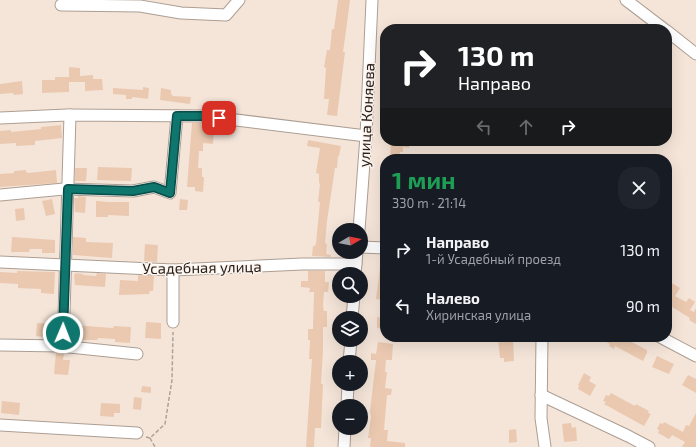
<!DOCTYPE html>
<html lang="ru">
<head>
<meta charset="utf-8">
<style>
  :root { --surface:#171b24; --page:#20242c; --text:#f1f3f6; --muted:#9ea1a6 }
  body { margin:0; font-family:"Exo 2",sans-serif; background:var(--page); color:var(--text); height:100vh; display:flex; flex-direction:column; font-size:15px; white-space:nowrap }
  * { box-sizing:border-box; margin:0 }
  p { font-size:13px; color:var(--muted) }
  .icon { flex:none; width:22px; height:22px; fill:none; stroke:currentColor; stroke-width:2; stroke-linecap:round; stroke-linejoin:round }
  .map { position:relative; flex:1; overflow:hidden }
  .side { position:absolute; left:380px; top:154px; width:292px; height:188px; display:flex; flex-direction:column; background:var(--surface); border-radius:16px; box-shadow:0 4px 16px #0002 }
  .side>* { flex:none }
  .hud { position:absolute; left:380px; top:24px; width:292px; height:122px; border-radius:16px; box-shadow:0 4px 16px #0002; background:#202124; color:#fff; overflow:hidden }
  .needle { width:26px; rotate:80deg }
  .buttons { position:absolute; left:332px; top:223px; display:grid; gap:8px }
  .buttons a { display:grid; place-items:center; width:36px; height:36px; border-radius:50%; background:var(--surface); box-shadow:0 4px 16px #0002; font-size:20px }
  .pin { position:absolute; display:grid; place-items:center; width:34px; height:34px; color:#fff; margin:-17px; border-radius:8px; box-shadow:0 2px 6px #0006 }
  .me { position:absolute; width:44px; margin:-22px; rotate:1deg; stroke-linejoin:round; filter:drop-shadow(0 0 3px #0008) }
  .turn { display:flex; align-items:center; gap:14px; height:84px; padding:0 12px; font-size:18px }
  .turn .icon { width:52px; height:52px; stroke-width:2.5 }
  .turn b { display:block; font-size:28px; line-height:34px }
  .lanes { display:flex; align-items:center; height:38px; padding:0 12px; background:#0003; justify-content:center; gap:20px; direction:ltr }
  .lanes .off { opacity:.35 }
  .round { display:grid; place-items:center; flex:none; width:42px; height:42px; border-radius:16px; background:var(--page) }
  .headline { display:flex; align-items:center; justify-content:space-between; height:68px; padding:0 12px }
  h1 { font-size:24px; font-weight:700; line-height:30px; color:#1e9e55 }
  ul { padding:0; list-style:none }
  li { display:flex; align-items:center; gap:12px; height:56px; padding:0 12px }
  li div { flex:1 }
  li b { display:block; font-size:15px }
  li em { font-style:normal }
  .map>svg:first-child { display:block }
  .building { fill:#eac9b0 }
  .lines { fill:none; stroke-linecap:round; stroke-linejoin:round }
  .minor-casing { stroke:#ac9e93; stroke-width:13 }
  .path { stroke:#aea198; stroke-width:1.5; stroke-dasharray:4 2; stroke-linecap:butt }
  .minor { stroke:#fff; stroke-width:11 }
  .route-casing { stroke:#0a4d48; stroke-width:10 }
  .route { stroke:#0f766e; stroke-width:7 }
  .labels { text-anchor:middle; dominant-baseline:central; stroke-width:3; stroke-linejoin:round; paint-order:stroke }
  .street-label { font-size:15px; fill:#27211d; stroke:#fdf4ed }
</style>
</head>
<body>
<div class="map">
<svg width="696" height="447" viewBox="0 0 696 447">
  <rect width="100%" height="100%" fill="#f5e5d9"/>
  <g class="building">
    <path d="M338 0H350L346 31 343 52H345L337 116 327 115 329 99H324L326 68 324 67 327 50H330L332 29H334Z"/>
    <path d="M69 67 80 68V76L93 75V79H102L103 90 85 91V82H69V92L42 93V80H55V77H69Z"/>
    <path d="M22 81 23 94 14 95 13 93 0 94V84Z"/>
    <path d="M143 87 149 88 148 99 132 97V99H126V95L113 94V88L143 90Z"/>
    <path d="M161 88 171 90V94L173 96 191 97 190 104 160 100Z"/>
    <path d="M192 123H204V125L214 126 213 144 203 143V151H199L198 168H202V177H204L203 192 195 191V187H187Z"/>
    <path d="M61 125 62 138 35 141V145L16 146V143L0 144V131L11 130V132L41 129V127Z"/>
    <path d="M308 140 341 146 339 156H338L337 168H335L327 221 325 243 327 244 326 254 331 255V257L312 256 313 246H315L316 243 320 202H318L320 184 319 183V174L316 173 320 148 307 146Z"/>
    <path d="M391 141H410L409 148 403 147V152H400L399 159H390Z"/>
    <path d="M98 167 132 168 131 181 97 180Z"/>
    <path d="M75 168H87L86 181H75Z"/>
    <path d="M26 170V172L28 173 56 170 57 183 0 187V174L14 173V171Z"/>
    <path d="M78 196 86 197 85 213 75 212 74 198H78Z"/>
    <path d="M52 199 55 214 46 216 42 201Z"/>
    <path d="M180 199 188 200 187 210H179Z"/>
    <path d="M96 201 109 202H129V216L108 215V217H96Z"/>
    <path d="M24 208 25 220 16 221 15 209Z"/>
    <path d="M12 237 55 240V253H42V249H30L29 252H11Z"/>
    <path d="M73 237 86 238V242L113 243 112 258 73 255Z"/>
    <path d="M145 244 158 245 157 262 144 261Z"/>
    <path d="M381 260 385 261V300L376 299Z"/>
    <path d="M17 271 55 272 54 294 41 293V289L18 288V284L0 283V272L17 273Z"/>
    <path d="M308 271H325V282H329L328 292H324L323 306 324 311H327V327H323V350L321 384H323L321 428H315L314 447H306L312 359H309L310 340H308V329H313L314 292H309L310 288 301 287V281H308Z"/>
    <path d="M75 273 83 274V275L96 276 97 273 106 274 105 287 75 285 74 275H75Z"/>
    <path d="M138 275 154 276 153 291H150L149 294 119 295 120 280 138 281Z"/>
    <path d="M670 282 680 288 675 296 686 302 689 298 695 302 690 310 694 312 696 308V324L689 320 690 318 667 304V283L669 284Z"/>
    <path d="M377 317 385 318V329L377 328Z"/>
    <path d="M146 322 161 323V339L145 338Z"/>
    <path d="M37 323 53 324 52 338 36 336Z"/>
    <path d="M73 325 113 328 114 326 131 327 130 343 115 342V339L98 338 97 340H73V334H70L71 327H73Z"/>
    <path d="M503 337H512L513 338 514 361 504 362V358H500L498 339 503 338Z"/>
    <path d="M597 337H622L647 350V353L643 361 615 346 614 349 609 346 610 344Z"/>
    <path d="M378 342 393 344 392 360H386L385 372H387L385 388 392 389 391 395H387L384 430H388L387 441 405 443V447H370L371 438H368L371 417 370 411 376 360H371V353L376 354Z"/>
    <path d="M56 353 64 354 63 360H70L68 375 54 374Z"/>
    <path d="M657 356 674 364 669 374 652 367Z"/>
    <path d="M584 373 591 377 589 381 596 385 590 396 578 389 579 386 578 385Z"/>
    <path d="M688 375 696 379V393L682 385Z"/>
    <path d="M142 386 151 387V393L141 392Z"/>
    <path d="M611 393 635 406 636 404 649 411 648 413 651 414 644 426 604 404 606 402 603 401 606 395 609 396Z"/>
    <path d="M134 397 142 398 141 410 133 409Z"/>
    <path d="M2 401 20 403 19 415 1 413Z"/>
    <path d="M101 403 120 404V413H114V417L100 416Z"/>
    <path d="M696 413V447H682L685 442 672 435 669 439 658 433 659 430 657 429 660 423 663 424 664 422 683 432 686 425 689 426Z"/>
    <path d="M571 423 572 428 576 427 577 441 564 442 562 424Z"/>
    <path d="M516 429 517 442 509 443V430Z"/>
  </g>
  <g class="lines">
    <defs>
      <g id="minor">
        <path d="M626 0 664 29"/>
        <path d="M61 5 140 6 181 13 226 15 239 0"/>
        <path d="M667 31 696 54"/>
        <path d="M0 118 67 115 204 116 366 136"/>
        <path d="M0 195 64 189 133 191 154 187 170 193 177 116"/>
        <path d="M359 230 366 136 372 0"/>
        <path d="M361 247 385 248"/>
        <path d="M0 262 173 270 302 264H356"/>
        <path d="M173 270V322"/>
        <path d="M355 274 357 252"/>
        <path d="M352 318 354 296"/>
        <path d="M542 337 541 418 545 447"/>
        <path d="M660 337 696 356"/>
        <path d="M0 345 60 346 137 354"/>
        <path d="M63 347 70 115"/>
        <path d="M349 362 351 340"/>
        <path d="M541 395 628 436 649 447"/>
        <path d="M347 406 348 384"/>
        <path d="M0 425 137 433"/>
        <path d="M344 447 345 428"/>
      </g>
    </defs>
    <use href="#minor" class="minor-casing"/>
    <g class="path">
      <path d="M146 437 150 438 165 424 172 380 173 332"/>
      <path d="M150 438 155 447"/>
    </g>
    <use href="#minor" class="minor"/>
  </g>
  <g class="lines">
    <defs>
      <path id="route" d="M63 333 68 189 133 191 154 187 170 193 177 116H204L219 118"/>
    </defs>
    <use href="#route" class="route-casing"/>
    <use href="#route" class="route"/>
  </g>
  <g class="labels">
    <g class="street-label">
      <text transform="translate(366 115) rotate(-87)">улица Коняева</text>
      <text transform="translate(202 267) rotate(-1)">Усадебная улица</text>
    </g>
  </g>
</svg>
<div class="buttons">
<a><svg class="needle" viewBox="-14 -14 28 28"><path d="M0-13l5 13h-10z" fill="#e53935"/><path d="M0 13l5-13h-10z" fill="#9ea1a6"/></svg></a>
<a><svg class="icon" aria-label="search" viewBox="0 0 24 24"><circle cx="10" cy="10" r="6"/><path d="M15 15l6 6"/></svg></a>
<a><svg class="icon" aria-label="layers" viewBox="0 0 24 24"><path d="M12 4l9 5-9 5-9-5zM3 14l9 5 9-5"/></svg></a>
<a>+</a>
<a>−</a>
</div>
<div class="pin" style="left:219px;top:118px;background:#d93025"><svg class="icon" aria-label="arrive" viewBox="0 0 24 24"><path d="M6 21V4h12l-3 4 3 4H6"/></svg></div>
<svg class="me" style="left:63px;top:333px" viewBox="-20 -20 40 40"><circle r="17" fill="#0f766e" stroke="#fff" stroke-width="3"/><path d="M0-11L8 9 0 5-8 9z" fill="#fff"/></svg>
<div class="hud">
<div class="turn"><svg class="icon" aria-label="right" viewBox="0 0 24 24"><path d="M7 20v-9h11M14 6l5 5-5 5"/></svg><div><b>130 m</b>Направо</div></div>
<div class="lanes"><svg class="icon off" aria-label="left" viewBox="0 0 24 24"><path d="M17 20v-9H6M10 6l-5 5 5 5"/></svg><svg class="icon off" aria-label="ahead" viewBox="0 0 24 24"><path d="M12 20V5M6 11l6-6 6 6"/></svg><svg class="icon" aria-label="right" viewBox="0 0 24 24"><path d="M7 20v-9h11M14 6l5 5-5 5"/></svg></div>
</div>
<section class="side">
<div class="headline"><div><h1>1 мин</h1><p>330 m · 21:14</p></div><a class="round"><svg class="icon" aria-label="close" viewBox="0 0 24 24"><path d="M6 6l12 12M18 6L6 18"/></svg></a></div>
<ul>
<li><svg class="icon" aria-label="right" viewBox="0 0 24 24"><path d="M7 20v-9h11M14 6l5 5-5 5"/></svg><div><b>Направо</b><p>1-й Усадебный проезд</p></div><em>130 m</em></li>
<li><svg class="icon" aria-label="left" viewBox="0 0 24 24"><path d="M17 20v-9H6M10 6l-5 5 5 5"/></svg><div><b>Налево</b><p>Хиринская улица</p></div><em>90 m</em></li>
</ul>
</section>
</div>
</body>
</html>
